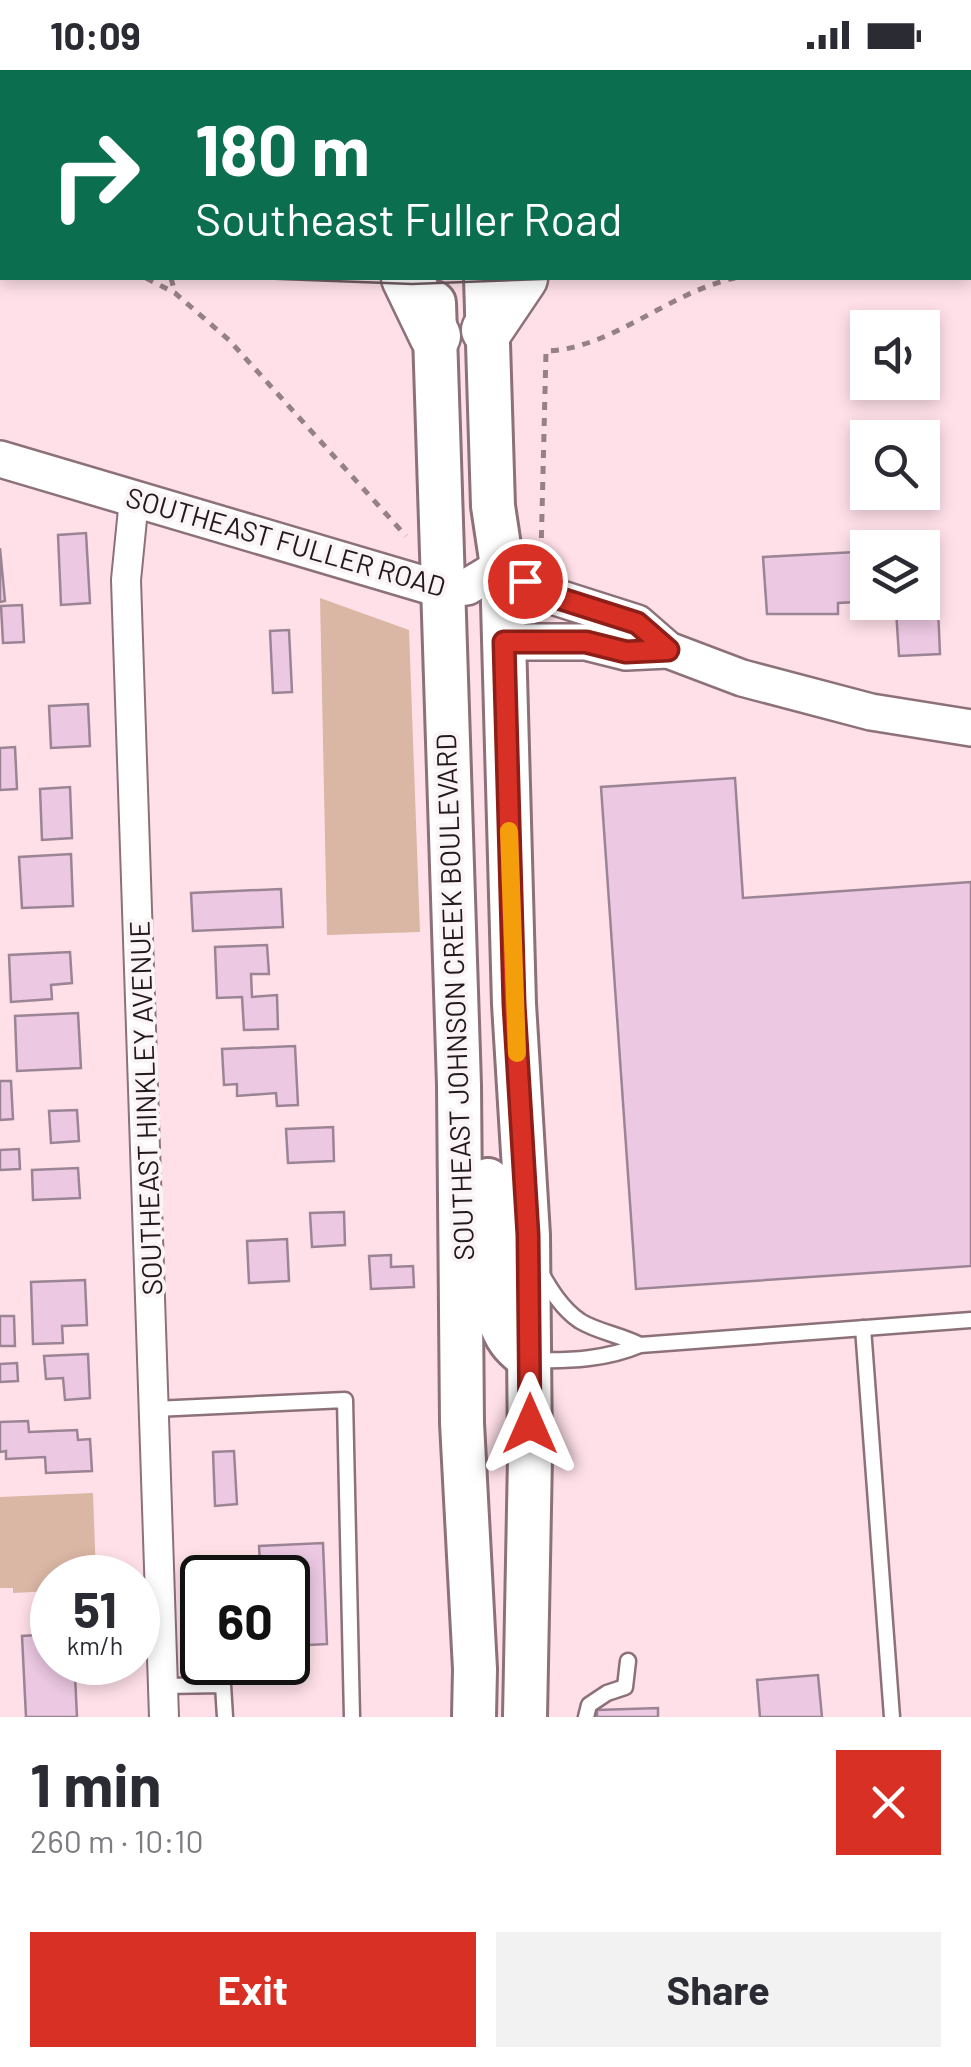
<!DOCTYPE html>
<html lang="en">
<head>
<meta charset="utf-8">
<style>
  :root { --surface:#fff; --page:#f2f2f3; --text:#2b2b33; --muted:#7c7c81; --accent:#d93025 }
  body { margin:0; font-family:Barlow,sans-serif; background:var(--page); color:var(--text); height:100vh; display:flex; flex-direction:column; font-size:38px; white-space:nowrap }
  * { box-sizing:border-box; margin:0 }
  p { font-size:32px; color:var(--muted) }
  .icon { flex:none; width:55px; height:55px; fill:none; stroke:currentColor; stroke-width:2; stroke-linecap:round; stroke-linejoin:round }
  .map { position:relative; height:1647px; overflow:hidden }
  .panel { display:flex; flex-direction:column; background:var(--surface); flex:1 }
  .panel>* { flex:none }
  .top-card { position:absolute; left:0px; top:0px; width:972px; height:210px; box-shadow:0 5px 15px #0003; background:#0b6e4f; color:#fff; overflow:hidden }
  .buttons { position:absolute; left:850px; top:240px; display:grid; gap:20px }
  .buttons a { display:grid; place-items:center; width:90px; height:90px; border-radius:0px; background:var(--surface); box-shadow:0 5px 15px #0003; font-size:50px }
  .speed { position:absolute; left:30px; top:1485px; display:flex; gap:20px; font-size:50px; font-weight:700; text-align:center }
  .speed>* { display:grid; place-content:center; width:130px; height:130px; border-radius:50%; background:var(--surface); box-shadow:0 5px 15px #0003; line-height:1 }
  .speed small { font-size:25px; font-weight:400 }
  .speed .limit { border:5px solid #111; border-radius:15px; background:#fff; color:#111 }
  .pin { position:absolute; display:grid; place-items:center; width:85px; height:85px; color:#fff; margin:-42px; border:5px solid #fff; border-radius:50%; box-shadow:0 2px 10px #0007 }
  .me { position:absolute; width:110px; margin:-55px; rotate:0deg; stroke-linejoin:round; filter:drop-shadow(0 0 8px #0008) }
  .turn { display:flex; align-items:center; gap:35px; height:210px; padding:0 30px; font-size:45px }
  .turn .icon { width:130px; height:130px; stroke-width:2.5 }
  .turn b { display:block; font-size:70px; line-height:85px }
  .round { display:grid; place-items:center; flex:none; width:105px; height:105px; border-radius:0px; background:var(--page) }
  .headline { display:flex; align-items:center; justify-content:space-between; height:170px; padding:0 30px }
  h1 { font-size:60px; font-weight:700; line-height:75px }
  .button { display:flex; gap:20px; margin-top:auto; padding:20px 30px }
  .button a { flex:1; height:115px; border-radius:0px; background:var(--accent); color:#fff; font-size:40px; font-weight:700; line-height:115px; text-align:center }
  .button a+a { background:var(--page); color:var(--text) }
  .status { display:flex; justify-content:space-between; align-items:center; height:70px; padding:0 50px; background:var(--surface); direction:ltr }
  .status svg { height:28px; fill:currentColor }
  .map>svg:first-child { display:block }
  .green { fill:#dab6a4 }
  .building { fill:#ecc8e2; stroke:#9b8494; stroke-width:2.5 }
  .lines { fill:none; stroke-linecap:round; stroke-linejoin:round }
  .service-casing { stroke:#8c7179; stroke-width:19 }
  .minor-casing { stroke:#8c7179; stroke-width:32 }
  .tertiary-casing { stroke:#8c7179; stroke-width:40 }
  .primary-casing { stroke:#8c7179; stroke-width:48 }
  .motorway-casing { stroke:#8c7179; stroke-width:55 }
  .path { stroke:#968187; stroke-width:5; stroke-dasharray:8 8; stroke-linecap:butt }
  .service { stroke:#fff; stroke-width:14 }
  .minor { stroke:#fff; stroke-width:28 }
  .tertiary { stroke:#fff; stroke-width:35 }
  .primary { stroke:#fff; stroke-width:42 }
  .motorway { stroke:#fff; stroke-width:50 }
  .tram { stroke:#6f5d62; stroke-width:2.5 }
  .route-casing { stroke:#8d1f18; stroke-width:25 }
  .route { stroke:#d93025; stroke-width:18 }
  .slow { stroke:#f59e0b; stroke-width:18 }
  .labels { text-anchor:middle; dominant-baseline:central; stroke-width:8; stroke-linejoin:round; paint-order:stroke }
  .street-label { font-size:28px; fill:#23191c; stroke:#fbf4f6 }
</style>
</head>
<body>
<div class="status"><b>10:09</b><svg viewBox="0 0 49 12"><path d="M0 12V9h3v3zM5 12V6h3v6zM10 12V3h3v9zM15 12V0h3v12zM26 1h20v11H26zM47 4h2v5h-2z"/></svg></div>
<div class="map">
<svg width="971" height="1647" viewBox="0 0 971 1647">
  <rect width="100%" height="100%" fill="#ffe0e8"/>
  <g class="green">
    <path d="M320 528 409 560 420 862 327 865Z"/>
    <path d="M93 1423 96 1507 52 1508V1521L13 1523V1518H0V1427Z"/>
  </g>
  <g class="building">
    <path d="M86 463 90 533 61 535 58 465Z"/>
    <path d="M0 478 5 531 0 532Z"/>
    <path d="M855 482 856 532 838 533V544H767L763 487Z"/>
    <path d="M22 535 24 572 3 573 1 536Z"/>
    <path d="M938 538 940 584 899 586 896 540Z"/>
    <path d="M289 560 292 622 273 623 270 561Z"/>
    <path d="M88 634 90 676 51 678 49 636Z"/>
    <path d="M15 677 17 719 0 720V678Z"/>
    <path d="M735 708 743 828 971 812V1196L636 1219 601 717Z"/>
    <path d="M70 717 72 768 42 770 40 719Z"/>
    <path d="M71 784 73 836 22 838 19 787Z"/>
    <path d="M281 819 283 857 193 861 191 823Z"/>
    <path d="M267 875 269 904H251L252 927 277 925 278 959 244 960 242 927 217 928 215 877Z"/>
    <path d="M70 882 72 913 51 915 52 929 11 932 9 885Z"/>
    <path d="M78 943 81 998 17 1001 15 946Z"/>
    <path d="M295 976 298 1035 277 1036 276 1023 237 1026V1014L224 1015 222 979Z"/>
    <path d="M0 1011H11L13 1049 0 1050Z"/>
    <path d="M77 1040 79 1071 51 1073 49 1041Z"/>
    <path d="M333 1057 334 1091 288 1093 286 1059Z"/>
    <path d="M19 1079 20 1099 0 1100V1080Z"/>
    <path d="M78 1098 80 1128 33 1130 32 1100Z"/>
    <path d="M344 1142 345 1175 312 1177 310 1143Z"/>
    <path d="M287 1169 289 1211 249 1213 247 1171Z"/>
    <path d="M391 1185V1197L413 1196 414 1217 371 1219 369 1186Z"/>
    <path d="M85 1210 87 1255 62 1256 63 1273 33 1274 31 1212Z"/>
    <path d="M0 1246H14L15 1276H0Z"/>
    <path d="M88 1284 90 1328 65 1330 63 1308 46 1309 44 1286Z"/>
    <path d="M17 1293 18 1311 0 1312V1294Z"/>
    <path d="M28 1351 29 1362 77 1360 78 1370 90 1369 92 1401 46 1403 45 1387 6 1389V1381L0 1382V1352Z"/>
    <path d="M234 1381 237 1434 215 1436 213 1382Z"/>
    <path d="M323 1473 327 1574 288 1576V1508H261L259 1476Z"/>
    <path d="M52 1564V1592H90L91 1604 75 1605 77 1647H26L22 1566Z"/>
    <path d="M818 1605 822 1647H760L757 1610Z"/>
    <path d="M658 1638V1647H597V1640Z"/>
  </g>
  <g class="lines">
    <defs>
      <g id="service">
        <path d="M540 1201C550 1219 562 1239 580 1251 598 1262 621 1265 640 1275"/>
        <path d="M863 1258 892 1647"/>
        <path d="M536 1290C571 1291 607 1289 640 1275L971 1250"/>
        <path d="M155 1339 345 1330 352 1647"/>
        <path d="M164 1616 223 1615 225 1647"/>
        <path d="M586 1647 589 1635 607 1623 625 1617 628 1591"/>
      </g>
      <path id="minor" d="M134 429 126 510 164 1647"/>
      <g id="tertiary">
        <path d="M0 389 443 520 467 517 502 496 549 525 637 553 668 580 742 608 871 642 971 658"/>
        <path d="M504 572H586L626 582 668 580"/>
      </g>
      <g id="primary">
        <path d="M453 0 454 2"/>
        <path d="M486 208 493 436 502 496 514 934 528 1165 530 1387 525 1647"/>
        <path d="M434 233 459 1015 462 1353 475 1599 474 1647"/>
        <path d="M488 1110 498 1246C505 1267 512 1277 530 1289"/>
      </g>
      <g id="motorway">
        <path d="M0 12 2 13"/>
        <path d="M970 46H971"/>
        <path d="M407 208 435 266"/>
        <path d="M487 260 522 208"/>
      </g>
    </defs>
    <use href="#service" class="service-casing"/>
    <use href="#minor" class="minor-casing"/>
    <use href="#tertiary" class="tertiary-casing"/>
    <use href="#primary" class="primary-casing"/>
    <use href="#motorway" class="motorway-casing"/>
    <g class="path">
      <path d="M609 0 611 2"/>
      <path d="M342 2 345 0"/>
      <path d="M0 139 2 140"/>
      <path d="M970 174H971"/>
      <path d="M146 208 175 223 229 270 406 466"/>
      <path d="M171 208 175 223"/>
      <path d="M541 484 546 281C612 279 669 222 735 208"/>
    </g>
    <use href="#service" class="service"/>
    <use href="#minor" class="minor"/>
    <use href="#tertiary" class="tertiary"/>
    <use href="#primary" class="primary"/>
    <use href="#motorway" class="motorway"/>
    <g class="tram">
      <path d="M970 131H971"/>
      <path d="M970 150H971"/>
      <path d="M0 151H2"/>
      <path d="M0 169 2 170"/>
      <path d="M255 208 412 214 570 208"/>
    </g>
  </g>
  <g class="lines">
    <defs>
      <path id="route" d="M525 511 549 525 637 553 668 580 626 582 586 572H504L514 934 528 1165 530 1354"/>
    </defs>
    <use href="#route" class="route-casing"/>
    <use href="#route" class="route"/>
    <path class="slow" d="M509 761 517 983"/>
  </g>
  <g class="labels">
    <g class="street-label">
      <text transform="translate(286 471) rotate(16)">SOUTHEAST FULLER ROAD</text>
      <text transform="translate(454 927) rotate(-92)">SOUTHEAST JOHNSON CREEK BOULEVARD</text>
      <text transform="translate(145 1038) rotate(-92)">SOUTHEAST HINKLEY AVENUE</text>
    </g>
  </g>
</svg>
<div class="buttons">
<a><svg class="icon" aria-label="sound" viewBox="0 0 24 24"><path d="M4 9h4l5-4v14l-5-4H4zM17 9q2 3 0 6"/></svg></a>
<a><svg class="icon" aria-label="search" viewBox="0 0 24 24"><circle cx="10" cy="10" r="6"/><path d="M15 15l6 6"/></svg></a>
<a><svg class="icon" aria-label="layers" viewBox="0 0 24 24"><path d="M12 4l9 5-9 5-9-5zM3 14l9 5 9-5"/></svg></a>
</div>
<div class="speed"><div>51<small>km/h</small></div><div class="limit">60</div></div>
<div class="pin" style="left:525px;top:511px;background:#d93025"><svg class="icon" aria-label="arrive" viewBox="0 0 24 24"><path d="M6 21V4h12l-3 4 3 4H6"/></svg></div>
<svg class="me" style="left:530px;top:1354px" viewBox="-20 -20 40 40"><path d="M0-17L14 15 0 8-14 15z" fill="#d93025" stroke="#fff" stroke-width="4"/></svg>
<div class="top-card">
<div class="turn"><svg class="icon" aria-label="right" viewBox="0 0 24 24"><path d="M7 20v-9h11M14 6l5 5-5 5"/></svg><div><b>180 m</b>Southeast Fuller Road</div></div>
</div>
</div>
<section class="panel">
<div class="headline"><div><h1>1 min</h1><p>260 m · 10:10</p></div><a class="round" style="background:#d93025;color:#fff"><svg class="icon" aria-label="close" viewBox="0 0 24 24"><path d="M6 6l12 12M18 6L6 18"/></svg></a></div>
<div class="button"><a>Exit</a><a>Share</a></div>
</section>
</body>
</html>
